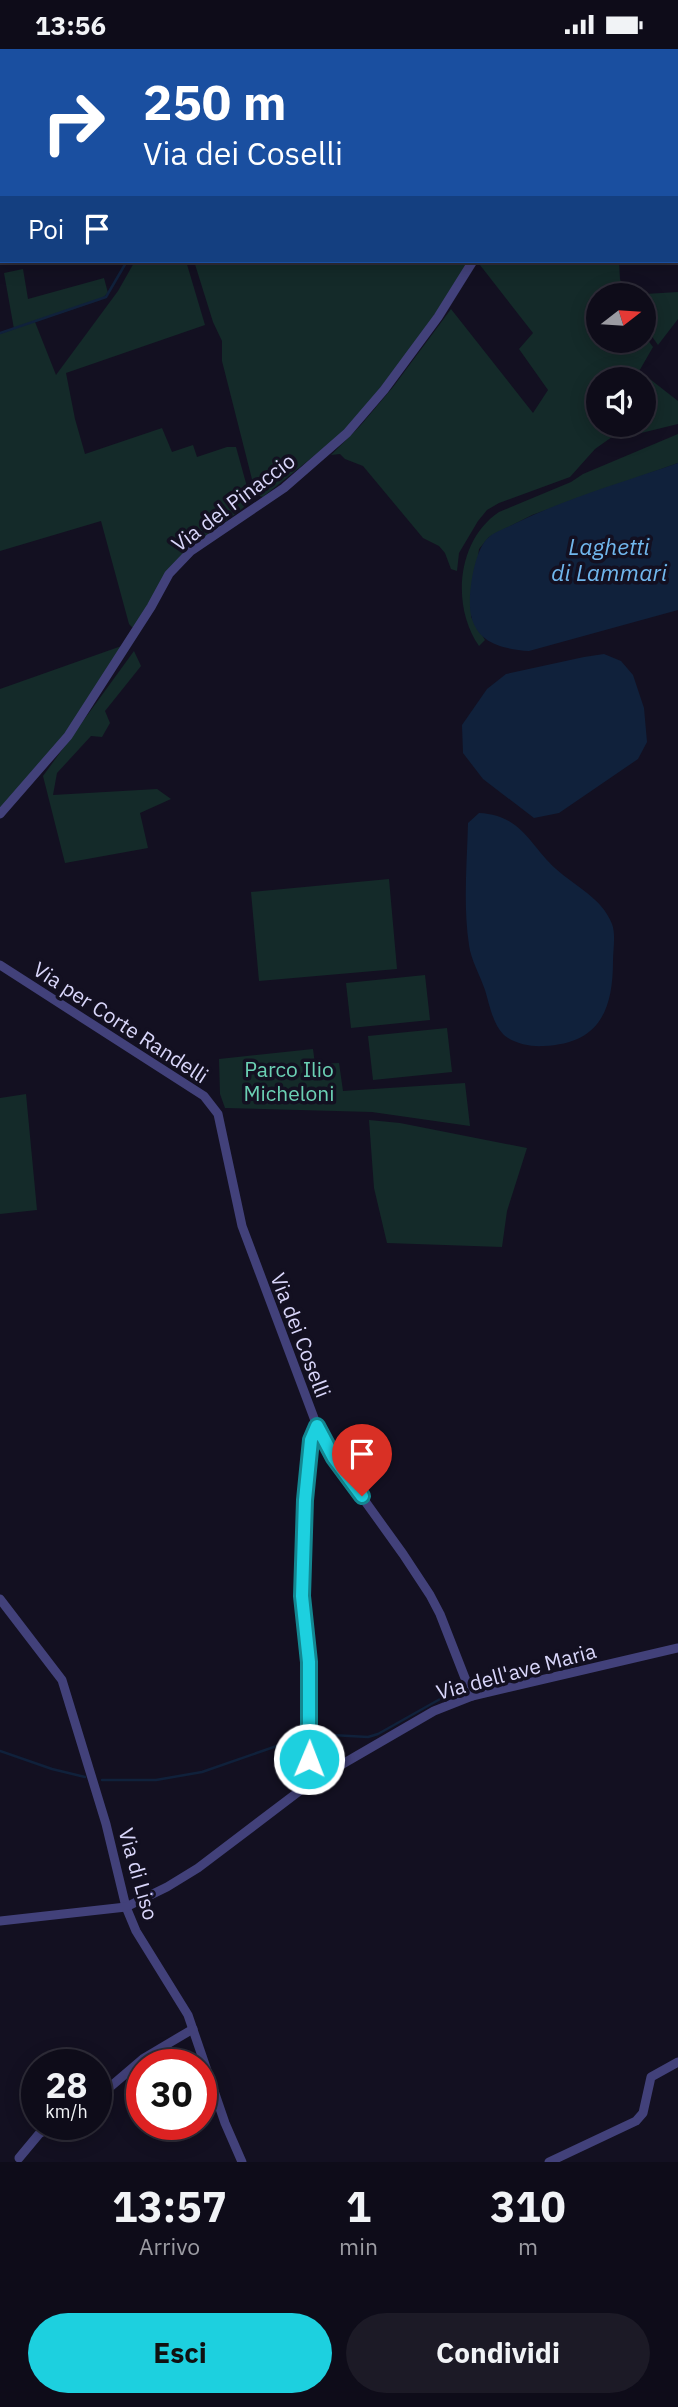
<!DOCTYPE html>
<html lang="it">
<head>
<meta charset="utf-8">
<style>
  :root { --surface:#0e0c19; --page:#1c1a26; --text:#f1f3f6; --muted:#9b9ba2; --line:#2e2c38; --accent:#1dd0df }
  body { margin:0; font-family:"IBM Plex Sans",sans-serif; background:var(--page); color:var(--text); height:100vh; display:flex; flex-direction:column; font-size:26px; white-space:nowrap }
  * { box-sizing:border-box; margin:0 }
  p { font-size:23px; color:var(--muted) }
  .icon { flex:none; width:38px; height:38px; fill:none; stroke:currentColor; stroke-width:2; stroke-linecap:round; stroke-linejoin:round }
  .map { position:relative; height:2113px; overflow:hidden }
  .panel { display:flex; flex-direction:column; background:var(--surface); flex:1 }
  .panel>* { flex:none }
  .hud { position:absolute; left:0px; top:0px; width:679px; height:214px; box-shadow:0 4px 18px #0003,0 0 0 2px var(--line); background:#1a4fa0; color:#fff; overflow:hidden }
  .needle { width:46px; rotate:73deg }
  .controls { position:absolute; left:586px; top:234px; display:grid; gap:14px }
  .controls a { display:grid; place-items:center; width:70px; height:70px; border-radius:50%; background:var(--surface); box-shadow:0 4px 18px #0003,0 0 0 2px var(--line); font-size:35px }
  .speed { position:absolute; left:21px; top:2000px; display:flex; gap:14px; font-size:35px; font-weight:700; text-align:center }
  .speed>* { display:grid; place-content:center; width:91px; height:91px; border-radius:50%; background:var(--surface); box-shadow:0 4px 18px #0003,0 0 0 2px var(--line); line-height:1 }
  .speed small { font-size:18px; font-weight:400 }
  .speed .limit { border:10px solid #d22; background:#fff; color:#111 }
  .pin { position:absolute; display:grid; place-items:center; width:60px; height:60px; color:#fff; margin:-72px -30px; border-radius:50% 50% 50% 0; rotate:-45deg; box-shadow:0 0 7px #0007 }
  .pin .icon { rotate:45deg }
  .me { position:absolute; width:77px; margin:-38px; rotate:1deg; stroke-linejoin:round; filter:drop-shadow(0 0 5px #0008) }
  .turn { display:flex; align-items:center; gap:24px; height:147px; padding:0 28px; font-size:32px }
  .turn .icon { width:91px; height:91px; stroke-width:2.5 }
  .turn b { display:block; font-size:49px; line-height:60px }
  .then { display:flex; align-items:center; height:66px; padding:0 28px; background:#0003; gap:14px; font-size:26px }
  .eta { display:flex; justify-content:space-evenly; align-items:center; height:119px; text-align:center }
  .eta b { font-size:42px; font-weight:700; line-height:49px }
  .button { display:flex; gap:14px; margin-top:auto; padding:14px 28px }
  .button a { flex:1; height:80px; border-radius:42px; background:var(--accent); color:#111; font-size:28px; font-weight:700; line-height:80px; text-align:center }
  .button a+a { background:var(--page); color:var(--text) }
  .status { display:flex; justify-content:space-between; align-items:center; height:49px; padding:0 35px; background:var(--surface); direction:ltr }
  .status svg { height:19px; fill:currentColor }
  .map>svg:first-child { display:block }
  .green { fill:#142a29 }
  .water { fill:#10213b }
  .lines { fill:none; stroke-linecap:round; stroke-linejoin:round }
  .stream { stroke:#10213b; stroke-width:2.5 }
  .minor { stroke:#42417a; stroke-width:9 }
  .route-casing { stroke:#138791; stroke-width:18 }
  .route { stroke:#1dd0df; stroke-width:12 }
  .labels { text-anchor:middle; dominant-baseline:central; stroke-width:7; stroke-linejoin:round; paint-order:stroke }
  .street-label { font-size:21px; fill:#d9d6fa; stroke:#131021 }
  .park-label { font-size:21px; fill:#6bd0b4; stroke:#131021 }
  .water-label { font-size:23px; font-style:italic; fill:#71b7ed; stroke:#131021 }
</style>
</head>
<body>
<div class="status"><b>13:56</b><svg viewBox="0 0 49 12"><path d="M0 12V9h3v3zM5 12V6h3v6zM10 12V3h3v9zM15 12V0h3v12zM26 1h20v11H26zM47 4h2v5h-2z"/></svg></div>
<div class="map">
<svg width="678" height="2113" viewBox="0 0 678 2113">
  <rect width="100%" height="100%" fill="#131021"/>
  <g class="green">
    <path d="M135 212H186L205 276 66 324 75 370 85 405 162 379 172 403 193 396 197 408 227 398H236L249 445V452L243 459 194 497 136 578H132L129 575 101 472 0 502V285L14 280 4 224 23 220 28 250 104 229 108 244 100 251 35 273 56 326 118 242Z"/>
    <path d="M194 212H472L426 280 350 378 263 448 256 446 222 312V292L213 273Z"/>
    <path d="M482 212H619L620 230 626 247H598V292H644V286L653 298 634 331H598V376H644L643 331 646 327 678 352V375L641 384 619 383 595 400 570 428 499 454 487 461 478 472 459 504 457 522 451 520 445 504 439 497 423 489 363 417 345 410 340 405 331 406 360 377 393 338 451 260 533 364 548 341 519 300 533 284 480 216Z"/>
    <path d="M678 243V270L658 296 644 276V247L629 246Z"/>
    <path d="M678 385V414L532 466 489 488 479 500 471 568 485 591 479 597C451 557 457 491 499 463L571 433 583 425Z"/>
    <path d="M130 594 64 690 0 760V640Z"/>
    <path d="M134 602 141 617 105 662 110 674 102 688 91 687 57 724 53 746 157 740 171 750 140 764 148 799 65 814 43 727Z"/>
    <path d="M389 830 397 920 259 932 251 843Z"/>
    <path d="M425 926 430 971 351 979 346 934Z"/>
    <path d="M447 979 452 1023 373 1031 368 987Z"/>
    <path d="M313 1000 315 1015 339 1014 343 1042 465 1034 470 1077 372 1063 225 1059 220 1045 219 1010Z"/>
    <path d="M26 1045 37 1161 0 1165V1049Z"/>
    <path d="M369 1071 400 1074 527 1099 507 1162 502 1198 387 1194 374 1139Z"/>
  </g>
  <g class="water">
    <path d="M678 414V561L529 602C504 600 477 595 471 566 467 548 474 501 488 489 495 482 507 479 516 474 567 449 624 433 678 414Z"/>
    <path d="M604 605 621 612 633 626 644 659 647 693 638 710 559 764 534 769 483 730 463 704 462 676 487 640 506 625 584 608Z"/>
    <path d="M479 764C522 766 529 796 556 820 576 838 602 849 612 875 616 885 613 901 613 912 613 963 598 995 543 997 531 998 512 994 503 985 493 975 489 954 485 941 480 926 471 911 469 896 463 856 467 815 468 774Z"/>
  </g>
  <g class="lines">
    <g class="stream">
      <path d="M483 2 486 0"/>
      <path d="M0 284 106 248 127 212"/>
      <path d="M331 1686 368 1688 378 1685 449 1645"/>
      <path d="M0 1702 52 1720 85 1728"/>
      <path d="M102 1731H156L202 1723 297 1690"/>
    </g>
    <g class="minor">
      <path d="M147 0V2"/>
      <path d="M291 0V2"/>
      <path d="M648 2 650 0"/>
      <path d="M0 175 2 174"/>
      <path d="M0 765 68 687 151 558 169 525 191 502 284 439 347 384 384 341 438 268 473 212"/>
      <path d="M0 916 204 1047 218 1065 242 1177 317 1377 334 1409 403 1505 430 1546 440 1565 472 1647"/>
      <path d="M0 1550 62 1631 106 1775 126 1858 136 1882 188 1966 225 2074 242 2113"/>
      <path d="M310 1734 308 1691 309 1613 302 1547 305 1451 311 1391 317 1377"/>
      <path d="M0 1872 126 1858 167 1838 198 1819 310 1734 434 1662 472 1647 678 1599"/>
      <path d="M96 2050 144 2009 193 1980"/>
      <path d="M19 2109 39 2085 54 2076"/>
      <path d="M549 2113 636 2072 643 2064 651 2028 678 2013"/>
    </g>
  </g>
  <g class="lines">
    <defs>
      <path id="route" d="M309 1710V1613L302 1547 305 1451 311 1391 317 1377 334 1409 362 1447"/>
    </defs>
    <use href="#route" class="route-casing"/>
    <use href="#route" class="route"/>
  </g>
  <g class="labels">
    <g class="street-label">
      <text transform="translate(233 453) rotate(-37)">Via del Pinaccio</text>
      <text transform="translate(121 973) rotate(33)">Via per Corte Randelli</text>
      <text transform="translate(301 1286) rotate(69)">Via dei Coselli</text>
      <text transform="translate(516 1622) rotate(-15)">Via dell'ave Maria</text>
      <text transform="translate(139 1825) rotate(74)">Via di Liso</text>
    </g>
    <g class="park-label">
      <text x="289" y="1020">Parco Ilio<tspan x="289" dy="24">Micheloni</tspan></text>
    </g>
    <g class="water-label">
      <text x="609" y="497">Laghetti<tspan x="609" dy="26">di Lammari</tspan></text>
    </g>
  </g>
</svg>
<div class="controls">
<a><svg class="needle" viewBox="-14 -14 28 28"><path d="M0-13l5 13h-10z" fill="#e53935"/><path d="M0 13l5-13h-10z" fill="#9b9ba2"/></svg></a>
<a><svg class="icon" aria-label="sound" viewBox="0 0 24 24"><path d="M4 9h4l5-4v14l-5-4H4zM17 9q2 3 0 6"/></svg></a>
</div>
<div class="speed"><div>28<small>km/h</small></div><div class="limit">30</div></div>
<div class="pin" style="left:362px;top:1447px;background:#d93025"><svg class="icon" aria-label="arrive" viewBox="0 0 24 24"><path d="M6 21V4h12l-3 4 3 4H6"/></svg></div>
<svg class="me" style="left:309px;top:1710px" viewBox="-20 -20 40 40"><circle r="17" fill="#1dd0df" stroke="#fff" stroke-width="3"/><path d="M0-11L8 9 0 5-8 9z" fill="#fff"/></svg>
<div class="hud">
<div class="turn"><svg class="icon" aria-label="right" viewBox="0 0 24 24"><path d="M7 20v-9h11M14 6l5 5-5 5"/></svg><div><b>250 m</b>Via dei Coselli</div></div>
<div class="then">Poi<svg class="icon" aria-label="arrive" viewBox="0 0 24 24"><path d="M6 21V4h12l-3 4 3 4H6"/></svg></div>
</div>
</div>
<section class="panel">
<div class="eta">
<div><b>13:57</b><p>Arrivo</p></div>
<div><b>1</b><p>min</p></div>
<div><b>310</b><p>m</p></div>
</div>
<div class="button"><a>Esci</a><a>Condividi</a></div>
</section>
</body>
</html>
